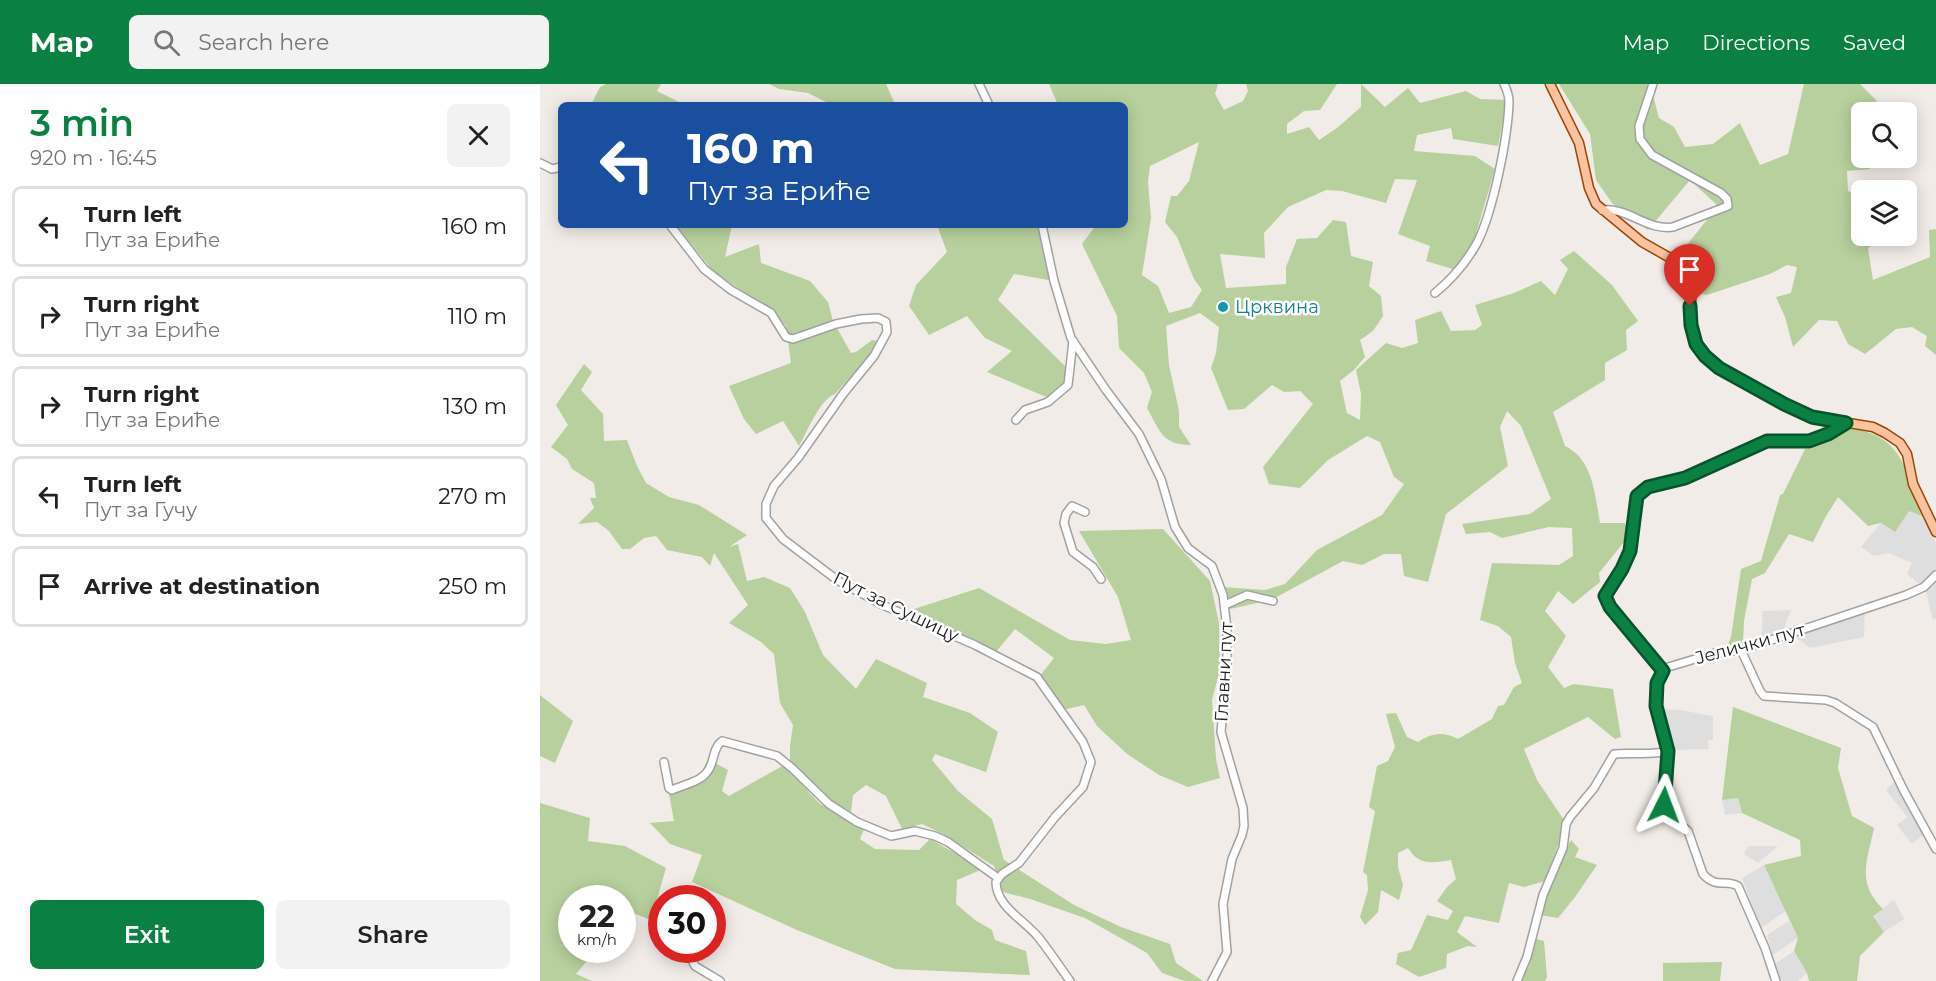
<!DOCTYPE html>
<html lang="en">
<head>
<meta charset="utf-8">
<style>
  :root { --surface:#fff; --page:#f2f2f2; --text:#222; --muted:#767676; --line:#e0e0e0; --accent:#0b8043 }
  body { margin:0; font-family:Montserrat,sans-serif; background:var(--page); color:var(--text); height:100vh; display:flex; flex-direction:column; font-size:22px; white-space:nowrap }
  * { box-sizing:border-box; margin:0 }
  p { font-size:20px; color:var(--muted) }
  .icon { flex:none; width:33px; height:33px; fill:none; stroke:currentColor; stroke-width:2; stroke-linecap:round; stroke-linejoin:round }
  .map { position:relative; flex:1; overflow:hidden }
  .panel { display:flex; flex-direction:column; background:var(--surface); width:540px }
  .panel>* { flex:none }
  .top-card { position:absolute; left:18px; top:18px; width:570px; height:126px; border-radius:9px; box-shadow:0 3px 15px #0003; background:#1a4fa0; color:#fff; overflow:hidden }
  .tools { position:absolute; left:1311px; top:18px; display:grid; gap:12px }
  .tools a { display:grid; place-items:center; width:66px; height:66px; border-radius:9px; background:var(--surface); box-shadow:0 3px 15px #0003; font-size:30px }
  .speed { position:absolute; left:18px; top:801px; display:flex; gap:12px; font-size:30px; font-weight:700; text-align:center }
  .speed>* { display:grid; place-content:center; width:78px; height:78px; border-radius:50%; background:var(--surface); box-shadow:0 3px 15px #0003; line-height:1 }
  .speed small { font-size:15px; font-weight:400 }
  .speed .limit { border:9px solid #d22; background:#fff; color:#111 }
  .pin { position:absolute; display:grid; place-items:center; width:51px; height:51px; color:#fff; margin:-62px -26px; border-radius:50% 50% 50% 0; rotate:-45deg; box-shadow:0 0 6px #0007 }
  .pin .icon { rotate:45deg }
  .me { position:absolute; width:66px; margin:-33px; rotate:3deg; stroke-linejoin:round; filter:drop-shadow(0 0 4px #0008) }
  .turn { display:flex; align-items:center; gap:21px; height:126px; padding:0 30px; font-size:27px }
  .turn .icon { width:78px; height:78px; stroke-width:2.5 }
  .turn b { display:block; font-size:42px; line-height:51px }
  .round { display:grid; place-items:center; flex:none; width:63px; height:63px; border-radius:9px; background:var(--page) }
  .summary { display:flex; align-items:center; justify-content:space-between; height:102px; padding:0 30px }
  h1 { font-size:36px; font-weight:600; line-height:45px; color:var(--accent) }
  .button { display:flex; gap:12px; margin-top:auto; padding:12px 30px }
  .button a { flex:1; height:69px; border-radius:9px; background:var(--accent); color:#fff; font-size:24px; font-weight:600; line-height:69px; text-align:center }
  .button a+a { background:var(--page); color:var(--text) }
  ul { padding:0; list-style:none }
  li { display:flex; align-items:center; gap:18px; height:81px; margin:0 12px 9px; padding:0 18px; border:3px solid var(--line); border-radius:9px }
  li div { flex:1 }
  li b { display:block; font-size:22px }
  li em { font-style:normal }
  header { display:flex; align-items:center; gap:36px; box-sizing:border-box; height:84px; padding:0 30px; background:var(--accent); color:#fff }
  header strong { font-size:28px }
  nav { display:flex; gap:33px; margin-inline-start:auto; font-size:21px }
  .search { width:420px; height:54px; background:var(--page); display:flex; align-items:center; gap:15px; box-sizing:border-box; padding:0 21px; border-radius:9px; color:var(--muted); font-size:22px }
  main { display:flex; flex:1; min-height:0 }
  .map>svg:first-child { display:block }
  .residential { fill:#dfdede }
  .forest { fill:#b7d09d; fill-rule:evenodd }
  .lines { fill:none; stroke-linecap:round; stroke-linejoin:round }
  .minor-casing { stroke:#a2a2a2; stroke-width:10 }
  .major-casing { stroke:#9c4701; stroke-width:11 }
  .minor { stroke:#fff; stroke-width:7 }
  .major { stroke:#fbc2a2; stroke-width:8 }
  .route-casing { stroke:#07532c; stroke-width:15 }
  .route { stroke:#0b8043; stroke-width:10 }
  .culture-dot { fill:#0f9aa8; stroke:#fff; stroke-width:2 }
  .labels { text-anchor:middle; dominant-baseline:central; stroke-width:5; stroke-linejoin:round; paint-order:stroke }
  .culture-label { font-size:18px; fill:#0d838f; stroke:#fff; text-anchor:start }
  .street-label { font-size:18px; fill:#212121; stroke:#fff }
</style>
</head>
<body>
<header>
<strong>Map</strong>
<div class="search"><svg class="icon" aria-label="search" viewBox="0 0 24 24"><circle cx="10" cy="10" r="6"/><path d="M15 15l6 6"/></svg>Search here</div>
<nav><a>Map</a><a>Directions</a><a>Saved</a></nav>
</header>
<main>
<section class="panel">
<div class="summary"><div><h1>3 min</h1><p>920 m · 16:45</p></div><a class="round"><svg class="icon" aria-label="close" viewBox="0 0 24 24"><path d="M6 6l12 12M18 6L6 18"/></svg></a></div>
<ul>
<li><svg class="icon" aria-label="left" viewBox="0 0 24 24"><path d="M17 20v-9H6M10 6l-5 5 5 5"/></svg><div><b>Turn left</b><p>Пут за Ериће</p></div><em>160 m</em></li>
<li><svg class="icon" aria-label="right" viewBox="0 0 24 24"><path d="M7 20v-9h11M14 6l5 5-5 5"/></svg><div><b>Turn right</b><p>Пут за Ериће</p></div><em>110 m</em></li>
<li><svg class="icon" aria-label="right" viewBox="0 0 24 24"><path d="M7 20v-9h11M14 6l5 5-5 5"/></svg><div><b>Turn right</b><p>Пут за Ериће</p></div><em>130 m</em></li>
<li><svg class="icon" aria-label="left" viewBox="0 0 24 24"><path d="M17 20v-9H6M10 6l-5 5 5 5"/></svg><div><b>Turn left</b><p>Пут за Гучу</p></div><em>270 m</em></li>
<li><svg class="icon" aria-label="arrive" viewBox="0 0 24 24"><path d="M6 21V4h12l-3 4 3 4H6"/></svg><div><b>Arrive at destination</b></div><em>250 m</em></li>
</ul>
<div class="button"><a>Exit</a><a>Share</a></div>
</section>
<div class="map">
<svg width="1396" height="897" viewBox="0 0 1396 897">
  <rect width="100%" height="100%" fill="#f1ece7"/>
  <g class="residential">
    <path d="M1369 426 1382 432 1396 459V492L1382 502 1367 490 1372 479 1349 469 1334 472 1321 463 1341 439 1355 448Z"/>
    <path d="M1396 495V535L1393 536 1385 504Z"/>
    <path d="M1325 524 1324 553 1270 564 1251 549Z"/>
    <path d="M1251 526 1243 547 1221 553 1223 527Z"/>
    <path d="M1123 625 1140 626 1173 632V656H1168L1169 665 1135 666Z"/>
    <path d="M1359 694 1388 747 1372 760 1357 741 1367 733 1346 706Z"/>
    <path d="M1198 714 1202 729 1185 731 1182 716Z"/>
    <path d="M1209 762H1238L1218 779 1204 770Z"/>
    <path d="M1224 781 1246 827 1221 844 1202 794Z"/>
    <path d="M1354 816 1364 835 1344 848 1333 832Z"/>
    <path d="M1249 837 1258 854 1233 871 1227 851Z"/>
    <path d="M1254 867 1267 889 1258 897H1240L1235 880Z"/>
  </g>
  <g class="forest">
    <path d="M66 0H121L117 7 145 21H51L60 3Z"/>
    <path d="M229 0H346L355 20 292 21 268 9 239 5Z"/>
    <path d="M509 0H678L675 10 684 26 703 17 708 7 706 0H797L780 26 764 27 747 40V50L769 43 779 56 797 44 821 23V0L845 23 868 4 880 19 926 7 940 15 967 16 958 62 913 55 911 44 877 51 874 67 935 72 955 85 932 163 916 186 886 177 890 162 858 150 877 96 855 95 846 119 802 107 786 106 748 123 724 149 725 174 680 170 686 204 746 200V183L757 155 777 154 793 136 806 138 811 172 833 178 829 202 841 212 843 232 833 247 820 256 825 273 814 286 800 297 807 329 820 336 821 310 816 286 846 259 862 264 878 259 875 236 901 227 911 247 935 246 942 241 935 221 974 209 1001 197 1015 211 1028 185 1020 176 1034 167 1072 201 1098 237 1086 246 1087 266 1065 279V296L1013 328 1025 362C1053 375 1055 411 1060 439H1085L1088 453 1059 489 1060 498 1033 520 1018 507 1005 527 1026 552 1008 583 1024 604 1034 600 1073 605 1081 653 1075 655 1048 633 984 665 997 696 1026 739 1005 797 984 803 969 799 959 839 925 832 917 848 937 863 928 862 907 870 906 884 879 893 856 880 858 869 871 866 887 831 908 836 913 827 897 817 907 803 916 795 911 776C893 779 879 782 868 764L858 769V783L863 801 859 816 841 806 838 828 825 841 820 833 828 806 827 791 823 788 835 727 829 723 837 682 848 677 855 663 846 630 856 629 867 653 878 658C892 649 903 647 918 655L952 635 958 622 964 621 974 603 982 599 975 579 971 553 958 542 940 536 952 479 1019 481 1033 472 1032 444 1009 443 962 454 950 448 926 450 922 440 990 430 1011 415 981 342 967 327 960 343 968 382 906 430 888 498 864 492 861 470H844L822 481 803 477 731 516 690 525 682 503 725 506 745 500 777 466 842 431 864 400 854 393 840 358 827 352 788 376 760 404 729 400 723 383 773 320 760 307 744 308 732 301 704 325 688 326 671 284 676 269 679 243 660 229 626 242 629 281 639 327V343L651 361C622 361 620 347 607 324L612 308 604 289 579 264 577 232 542 160 556 141H585V21H518ZM659 58 649 97 637 112H631L625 138 637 153 654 195 662 206 651 223 629 229 618 202 602 191 611 134 608 98 610 82Z"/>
    <path d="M1019 0H1110L1119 34 1134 43 1145 63 1173 60 1200 39 1220 81 1248 70 1264 0H1320L1337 17 1311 32 1321 62 1322 74H1326L1330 85 1307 87 1308 107 1321 112 1322 152H1336L1328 165 1333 196 1390 173 1389 146 1396 145V271L1385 262 1387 252 1372 243 1356 245 1325 270 1308 260 1297 237 1279 236 1253 263 1245 233 1236 213 1251 209 1257 183 1247 181 1230 190 1167 211 1157 209 1162 183 1142 167 1178 122 1150 96 1108 146 1072 119 1056 96 1050 50Z"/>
    <path d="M136 141H192L185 173 219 160 221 179 270 197 288 218 293 237 311 269 316 268 332 256 337 257 326 276 295 310C280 315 267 348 259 362L243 337 216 350 204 335 189 302 251 279 246 242 235 230 172 186Z"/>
    <path d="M397 141H502L514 197 474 190 458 216 529 286 528 301 511 315 447 288 472 267 445 254 427 232 389 251 369 222 376 201 407 168Z"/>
    <path d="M44 280 52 288 41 306 63 330 64 357 87 356 97 382 106 399 129 413 159 421 207 451 189 463 198 460 207 497 224 493 250 504 265 528 283 571 316 605 336 575 387 599 383 613 430 629 458 648 446 688 395 670 392 676 418 707 452 735 464 776 534 821 581 843 630 860 636 879 663 897H645L622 889 607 869 545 834 490 815 463 808 454 782 403 750 382 740 362 745 346 712 326 701 313 711 311 728 287 714 250 679V662L253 641 240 619 234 570 221 558 189 539 208 521 174 469 170 482 162 473 127 466 116 452 104 454 90 465H82L69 447 57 438 38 440 54 424 50 414H56L54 399 32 385 27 375 11 363 28 341 16 321Z"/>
    <path d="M1284 341C1298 344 1316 344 1330 349 1366 362 1370 400 1382 432L1369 427 1355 448 1341 439 1328 442 1298 413 1285 434 1273 458 1249 450 1225 489 1212 495 1204 537 1203 560 1187 563 1191 553 1201 485 1221 477 1240 411 1243 410 1265 365H1268Z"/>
    <path d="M623 445 670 497 679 539 680 586 672 616 676 675 680 694 648 703 619 691 587 670 557 642 544 621 518 627 499 593 514 574 475 545 455 569 371 526 439 504 530 556 566 560 591 556 578 513 539 447Z"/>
    <path d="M0 611 33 637 15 679 0 672Z"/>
    <path d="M1193 623 1301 664 1298 684 1312 732 1334 744C1327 778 1316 799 1343 825L1333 832 1344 848 1320 872 1317 897H1269L1267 889 1254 867 1258 854 1224 781 1261 772 1260 756 1202 729 1198 714 1182 716Z"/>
    <path d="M168 675 188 686 182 707 189 712 244 681 280 720 325 743 320 755 335 765 379 766 390 755 443 785 417 796 416 820 435 836 452 846 455 856 486 867 490 891 355 885 257 846 152 798 162 771 130 760 110 739 134 737 129 710 157 698Z"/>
    <path d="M0 719 50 734 48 757 85 762 126 784 111 836 88 827 83 833 82 814H32V866H56L36 890 52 897H0Z"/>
    <path d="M1031 756 1039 765 1035 773 1057 781 1035 813 1018 834 1000 831 1019 779Z"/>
    <path d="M996 855 1004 857 1007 893 1005 897H980L989 882Z"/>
    <path d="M1182 878 1180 897H1123V879Z"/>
  </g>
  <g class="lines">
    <defs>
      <g id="minor">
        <path d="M439 0 449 21"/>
        <path d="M0 79 12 85 21 83"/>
        <path d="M1062 126C1088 123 1107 147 1133 143L1188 122 1187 115 1181 109 1112 71 1100 55 1099 42 1113 0"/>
        <path d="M130 141 164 185 191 206 231 229 246 253 253 255 296 240 321 235 338 234 346 238 347 248 334 272 303 310 258 374 234 402 226 420V434L243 455 297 496 345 522 435 561 497 593 543 658 551 678 543 703 515 733 479 779 462 790 456 798C456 823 486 837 499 854 510 868 520 883 530 897"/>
        <path d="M502 141 514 197 531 254 566 306 599 350 621 395 635 443 648 464 672 482 683 511 687 545V584L681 648 703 724 704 742 702 751 692 775 683 820 687 868 672 897"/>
        <path d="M895 209C912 195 926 179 937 159 953 128 968 53 969 18 969 12 967 6 964 0"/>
        <path d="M476 336 485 326 508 318 528 301 533 257"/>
        <path d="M545 428 532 422 526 430 524 439 533 468 553 483 561 495"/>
        <path d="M685 521 707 511 733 517"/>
        <path d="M1201 566 1220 607 1224 612 1286 616 1295 619 1333 643 1364 707 1396 765"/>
        <path d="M1123 587 1070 523 1065 512 1082 485 1090 467 1097 412 1108 403 1145 394 1227 357H1269L1289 350 1306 339"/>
        <path d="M124 678 129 704 132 706C143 701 160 698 167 688 175 679 172 664 182 657L237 672 252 684 289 720 317 738 351 752 375 747 395 752 408 758 458 794"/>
        <path d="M150 872 155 882 180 897"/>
        <path d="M977 897 987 873 1003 811 1023 764 1026 740 1030 733 1054 704 1074 670C1092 668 1110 672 1128 667"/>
        <path d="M1236 897 1225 864 1198 802C1184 794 1178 806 1163 790L1148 747 1128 730 1123 721 1128 671 1127 661 1117 633V599L1119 592 1125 584 1175 569 1201 566 1366 511 1384 503 1396 491"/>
      </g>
      <path id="major" d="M1010 0 1039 59 1049 104 1056 120 1102 158 1139 179 1146 186 1150 194 1152 203 1150 232 1153 251 1156 260 1165 272 1189 290 1272 333 1333 343 1345 349 1360 359 1367 370 1373 400 1396 448"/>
    </defs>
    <use href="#minor" class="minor-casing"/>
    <use href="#major" class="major-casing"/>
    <use href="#minor" class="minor"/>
    <use href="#major" class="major"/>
  </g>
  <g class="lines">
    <defs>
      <path id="route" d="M1124 721 1128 667 1116 622 1117 599 1123 587 1070 523 1065 512 1082 485 1090 467 1097 412 1108 403 1145 394 1227 357H1269L1288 350 1306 339 1272 333 1244 320 1179 284 1165 272 1156 260 1151 241 1150 222"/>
    </defs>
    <use href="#route" class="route-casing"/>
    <use href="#route" class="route"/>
  </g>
  <circle class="culture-dot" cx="683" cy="223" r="6"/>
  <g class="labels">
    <g class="culture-label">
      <text x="695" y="223">Црквина</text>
    </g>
    <g class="street-label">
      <text transform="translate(356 523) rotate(26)">Пут за Сушицу</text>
      <text transform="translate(1210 560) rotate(-15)">Јелички пут</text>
      <text transform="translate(684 588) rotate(-87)">Главни пут</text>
    </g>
  </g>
</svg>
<div class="tools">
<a><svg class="icon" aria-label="search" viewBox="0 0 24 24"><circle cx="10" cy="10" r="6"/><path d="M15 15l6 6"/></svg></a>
<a><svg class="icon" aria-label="layers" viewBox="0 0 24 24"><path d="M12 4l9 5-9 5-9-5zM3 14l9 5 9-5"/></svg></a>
</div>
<div class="speed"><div>22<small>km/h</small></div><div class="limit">30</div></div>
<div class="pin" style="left:1150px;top:222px;background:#d93025"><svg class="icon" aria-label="arrive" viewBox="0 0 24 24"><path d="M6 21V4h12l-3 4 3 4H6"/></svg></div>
<svg class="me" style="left:1124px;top:721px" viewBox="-20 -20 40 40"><path d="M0-17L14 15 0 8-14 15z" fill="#0b8043" stroke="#fff" stroke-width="4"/></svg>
<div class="top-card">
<div class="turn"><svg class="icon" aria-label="left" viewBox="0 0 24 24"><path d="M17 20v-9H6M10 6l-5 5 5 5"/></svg><div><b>160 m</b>Пут за Ериће</div></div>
</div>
</div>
</main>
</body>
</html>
